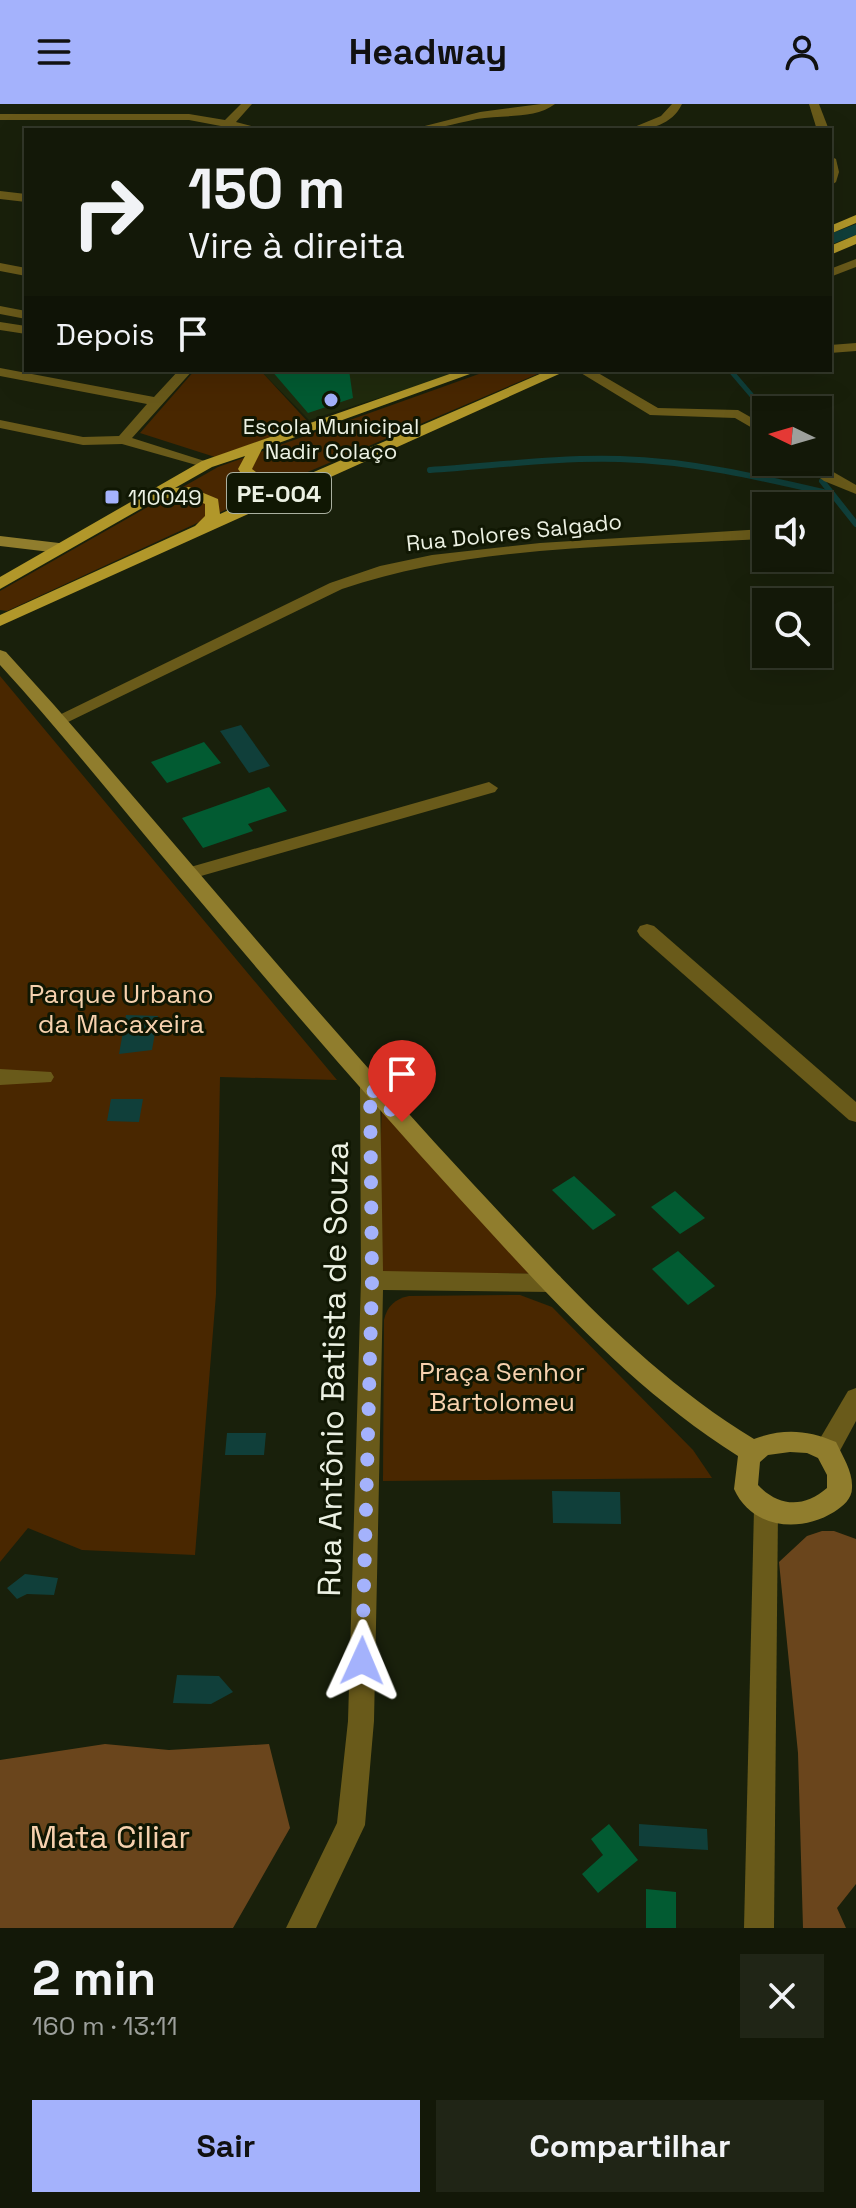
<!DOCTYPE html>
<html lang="pt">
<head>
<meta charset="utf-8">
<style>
  :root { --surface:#131808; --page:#202516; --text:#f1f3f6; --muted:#9da09c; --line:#323729; --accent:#a4b2fc }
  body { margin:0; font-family:"Space Grotesk",sans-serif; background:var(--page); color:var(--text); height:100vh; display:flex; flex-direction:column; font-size:30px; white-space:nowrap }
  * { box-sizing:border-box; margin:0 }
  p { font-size:26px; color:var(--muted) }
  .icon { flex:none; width:44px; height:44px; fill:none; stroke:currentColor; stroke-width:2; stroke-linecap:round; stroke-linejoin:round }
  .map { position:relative; height:1824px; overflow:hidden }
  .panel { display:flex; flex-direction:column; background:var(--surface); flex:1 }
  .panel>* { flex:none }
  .banner { position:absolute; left:24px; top:24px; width:808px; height:244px; border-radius:0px; box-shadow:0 8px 32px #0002,0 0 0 2px var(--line); background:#131808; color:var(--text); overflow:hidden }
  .needle { width:52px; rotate:275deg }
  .fabs { position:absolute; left:752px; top:292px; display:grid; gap:16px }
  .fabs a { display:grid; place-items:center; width:80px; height:80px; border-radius:0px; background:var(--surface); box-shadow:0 8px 32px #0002,0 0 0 2px var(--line); font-size:40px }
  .pin { position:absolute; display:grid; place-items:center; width:68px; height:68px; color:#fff; margin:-82px -34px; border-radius:50% 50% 50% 0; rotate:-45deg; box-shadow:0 0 8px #0007 }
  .pin .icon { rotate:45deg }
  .me { position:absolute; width:88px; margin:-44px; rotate:1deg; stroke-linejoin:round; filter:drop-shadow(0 0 6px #0008) }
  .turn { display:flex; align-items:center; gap:28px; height:168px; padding:0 32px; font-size:36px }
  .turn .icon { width:104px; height:104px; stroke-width:2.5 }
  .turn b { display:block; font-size:56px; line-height:68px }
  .then { display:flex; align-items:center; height:76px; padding:0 32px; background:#0003; gap:16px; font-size:30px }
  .round { display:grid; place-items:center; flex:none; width:84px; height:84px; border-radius:0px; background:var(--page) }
  .summary { display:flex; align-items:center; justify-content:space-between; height:136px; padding:0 32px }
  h1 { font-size:48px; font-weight:700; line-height:60px }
  .cta { display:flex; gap:16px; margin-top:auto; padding:16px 32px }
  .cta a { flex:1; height:92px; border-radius:0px; background:var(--accent); color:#111; font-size:32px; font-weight:700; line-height:92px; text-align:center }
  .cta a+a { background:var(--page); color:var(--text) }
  header { display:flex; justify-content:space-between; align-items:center; height:104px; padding:0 32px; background:var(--accent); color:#111; font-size:36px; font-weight:700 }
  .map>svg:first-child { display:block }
  .built { fill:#202a0d }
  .green { fill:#492700 }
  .forest { fill:#6a451c }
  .water { fill:#103f3a }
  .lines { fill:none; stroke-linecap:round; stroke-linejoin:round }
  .stream-far1 { stroke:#103f3a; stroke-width:5 }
  .stream { stroke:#103f3a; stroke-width:6 }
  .canal { fill:#103f3a; fill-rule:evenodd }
  .building { fill:#025b32 }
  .street { fill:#695a1a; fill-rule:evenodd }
  .secondary { fill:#907d2d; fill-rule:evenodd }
  .primary { fill:#b1972a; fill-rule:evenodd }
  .route { stroke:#a4b2fc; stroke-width:14; stroke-dasharray:0 25.2 }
  .poi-dot { fill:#a4b2fc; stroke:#101703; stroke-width:3 }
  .labels { text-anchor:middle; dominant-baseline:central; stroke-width:6; stroke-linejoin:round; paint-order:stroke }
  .far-poi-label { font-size:22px; fill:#ecf1e3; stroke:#101703 }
  .far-street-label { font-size:22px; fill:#ecf1e3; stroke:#101703 }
  .shield { fill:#101703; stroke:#aab0a0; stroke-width:2 }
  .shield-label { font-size:24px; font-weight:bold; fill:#ecf1e3 }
  .park-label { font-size:26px; fill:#f6d1ae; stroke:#101703 }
  .near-street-label { font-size:32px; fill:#ecf1e3; stroke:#101703 }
  .near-park-label { font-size:32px; fill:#f6d1ae; stroke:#101703 }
</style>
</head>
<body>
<header><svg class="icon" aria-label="menu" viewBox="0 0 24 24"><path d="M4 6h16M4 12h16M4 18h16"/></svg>Headway<svg class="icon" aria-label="person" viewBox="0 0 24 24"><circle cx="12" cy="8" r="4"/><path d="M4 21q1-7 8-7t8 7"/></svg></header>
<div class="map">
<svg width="856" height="1824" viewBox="0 0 856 1824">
  <rect width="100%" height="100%" fill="#19200b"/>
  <path class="built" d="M260 266H468L309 316Z"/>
  <g class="green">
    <path d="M195 266H260L309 319 215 353 140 329Z"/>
    <path d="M490 266H547L303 370 7 507 0 506V487L218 363Z"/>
    <path d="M0 572 337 976 220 973 216 1190 195 1451 82 1446 28 1424 0 1458Z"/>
    <path d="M382 995 544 1170 377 1168Z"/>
    <path d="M520 1191 552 1203 693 1346 712 1374 383 1377 384 1216C387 1202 395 1195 409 1192Z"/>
  </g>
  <g class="forest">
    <path d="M822 1427H834L856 1435V1780L837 1804 846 1824H803L798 1649 779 1458 807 1432Z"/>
    <path d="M105 1640 169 1646 269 1640 290 1724 233 1824H0V1656Z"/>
  </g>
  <g class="water">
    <path d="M241 621 270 662 249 669 220 627Z"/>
    <path d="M126 911 158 912 152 946 119 950Z"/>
    <path d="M111 995H143L139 1018 107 1017Z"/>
    <path d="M227 1329H266L264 1351H225Z"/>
    <path d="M552 1387 620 1388 621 1420 553 1419Z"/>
    <path d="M25 1470 58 1474 54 1491 27 1490 17 1495 7 1484Z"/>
    <path d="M177 1571 219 1572 233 1588 211 1600 173 1599Z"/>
    <path d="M639 1720 707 1725 708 1746 639 1742Z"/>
  </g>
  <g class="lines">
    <path class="stream-far1" d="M730 266 765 307"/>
    <g class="stream">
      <path d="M763 305 766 308"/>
      <path d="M430 366C493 362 558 353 620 355 692 357 763 374 832 390"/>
      <path d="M822 377 856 420"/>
    </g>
    <path class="canal" d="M856 120V131L830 141V130Z"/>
  </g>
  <g class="building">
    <path d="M271 266H349L353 294 308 309Z"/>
    <path d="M204 638 221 659 167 679 151 658Z"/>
    <path d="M269 683 287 707 248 720 253 727 203 744 182 714Z"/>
    <path d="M574 1072 616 1111 593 1126 552 1086Z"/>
    <path d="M675 1087 705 1114 680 1130 651 1103Z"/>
    <path d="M678 1147 715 1182 688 1201 652 1165Z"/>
    <path d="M609 1720 638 1756 598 1789 582 1770 603 1751 591 1735Z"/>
    <path d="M646 1785 676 1788V1824H646Z"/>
  </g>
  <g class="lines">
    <g class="street">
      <path d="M241 0H252L236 18 267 26H242L189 16H0V10H189L225 16Z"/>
      <path d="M541 0H555C534 16 502 10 477 15 454 20 433 26 409 26L480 8Z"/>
      <path d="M672 0H682C672 21 650 26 627 26L661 12Z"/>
      <path d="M809 0H819L829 26H817Z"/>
      <path d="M830 52 836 55 839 68 836 78 830 82Z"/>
      <path d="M0 87 26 90V98L0 95Z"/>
      <path d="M856 155V163L830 173V165Z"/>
      <path d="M0 159 26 164V172L0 167Z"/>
      <path d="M0 202 26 207V215L0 210Z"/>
      <path d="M0 218 26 222V230L0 226Z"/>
      <path d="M856 239V247L830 249V241Z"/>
      <path d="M0 264 154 293 179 266H193L132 334 214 360 207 364 122 340 83 341 0 324V316L83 333 119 332 147 300 0 272Z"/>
      <path d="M576 266H593L658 304 738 306 766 322V332L735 314 650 311Z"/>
      <path d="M799 358H816L856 381V390L824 377Z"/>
      <path d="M766 425V435C625 443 476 440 342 485L66 619H54L51 615 330 479 380 462 432 451 540 439Z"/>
      <path d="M489 678 498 684 495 688 187 776 178 770 180 766Z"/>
      <path d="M647 820 654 822 856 998V1018L849 1016 640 832 637 827 640 822Z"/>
      <path d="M0 965 51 968 54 973 51 978 0 981Z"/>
      <path d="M370 975 377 977 380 983 383 1167 552 1170 560 1172 563 1179 560 1186 552 1188 383 1186 374 1617 365 1721 316 1824H286L337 1719 348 1617 361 1176 360 983 363 977Z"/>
      <path d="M856 1284V1317L836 1354 827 1357 818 1354 815 1346 818 1338 848 1287Z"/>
      <path d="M766 1394 775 1397 778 1405 774 1824H744L754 1405 757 1397Z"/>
    </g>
    <g class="secondary">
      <path d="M0 432 59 439 67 444 59 449 0 442Z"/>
      <path d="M0 546 6 548 54 601C194 761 328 924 473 1080 559 1172 645 1269 754 1335 784 1324 807 1326 836 1338 843 1353 853 1368 852 1384 852 1395 843 1402 834 1408 800 1429 752 1425 734 1385L738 1352C630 1284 544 1187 459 1094 365 991 274 885 184 778 123 706 64 631 0 561ZM790 1348 807 1349 818 1354 827 1371V1384C804 1404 779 1403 758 1381L760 1358 768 1351Z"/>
    </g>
    <g class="primary">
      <path d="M856 111V119L830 130V122Z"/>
      <path d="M856 131V140L830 151V142Z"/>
      <path d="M461 266H481L262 345 252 365 265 375 293 377 549 266H568L0 522V511L195 422 205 412V400L187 392 158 395 0 485V473L202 357ZM245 352 238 365C247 379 258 383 275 385L220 410 218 395 189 383 175 384 212 363Z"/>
    </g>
  </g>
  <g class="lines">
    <path class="route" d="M362 1557 372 1176 370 983 402 1018"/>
  </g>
  <g class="poi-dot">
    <circle cx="331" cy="296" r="8"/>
    <rect x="104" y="385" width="16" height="16" rx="4"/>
  </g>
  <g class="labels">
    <g class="far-poi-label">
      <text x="331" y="322">Escola Municipal<tspan x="331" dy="25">Nadir Colaço</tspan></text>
      <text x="128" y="393" text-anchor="start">110049</text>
    </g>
    <g class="far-street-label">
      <text transform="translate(514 428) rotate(-6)">Rua Dolores Salgado</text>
    </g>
    <rect class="shield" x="227" y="369" width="104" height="40" rx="6"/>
    <g class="shield-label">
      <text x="279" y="389">PE-004</text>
    </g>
    <g class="park-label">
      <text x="121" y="890">Parque Urbano<tspan x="121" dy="30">da Macaxeira</tspan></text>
      <text x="502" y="1268">Praça Senhor<tspan x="502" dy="30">Bartolomeu</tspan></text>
    </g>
    <g class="near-street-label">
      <text transform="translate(333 1265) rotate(-89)">Rua Antônio Batista de Souza</text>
    </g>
    <g class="near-park-label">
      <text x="110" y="1733">Mata Ciliar</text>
    </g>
  </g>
</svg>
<div class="fabs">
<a><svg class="needle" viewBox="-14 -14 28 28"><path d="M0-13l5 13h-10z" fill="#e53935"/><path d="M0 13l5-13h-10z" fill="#9da09c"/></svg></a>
<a><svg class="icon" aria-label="sound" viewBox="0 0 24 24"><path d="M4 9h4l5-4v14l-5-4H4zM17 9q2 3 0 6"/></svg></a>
<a><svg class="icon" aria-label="search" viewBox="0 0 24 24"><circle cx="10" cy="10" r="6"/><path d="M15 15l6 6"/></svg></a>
</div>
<div class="pin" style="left:402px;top:1018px;background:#d93025"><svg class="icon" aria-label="arrive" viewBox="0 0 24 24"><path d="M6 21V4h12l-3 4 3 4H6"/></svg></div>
<svg class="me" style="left:362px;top:1557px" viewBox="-20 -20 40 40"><path d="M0-17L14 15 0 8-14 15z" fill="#a4b2fc" stroke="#fff" stroke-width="4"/></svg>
<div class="banner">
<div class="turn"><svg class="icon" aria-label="right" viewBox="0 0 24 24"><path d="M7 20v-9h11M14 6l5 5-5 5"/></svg><div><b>150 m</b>Vire à direita</div></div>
<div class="then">Depois<svg class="icon" aria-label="arrive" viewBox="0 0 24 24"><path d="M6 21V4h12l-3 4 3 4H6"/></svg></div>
</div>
</div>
<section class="panel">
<div class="summary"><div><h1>2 min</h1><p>160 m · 13:11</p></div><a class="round"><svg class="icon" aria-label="close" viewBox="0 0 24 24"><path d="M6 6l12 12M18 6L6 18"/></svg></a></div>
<div class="cta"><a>Sair</a><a>Compartilhar</a></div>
</section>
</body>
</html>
